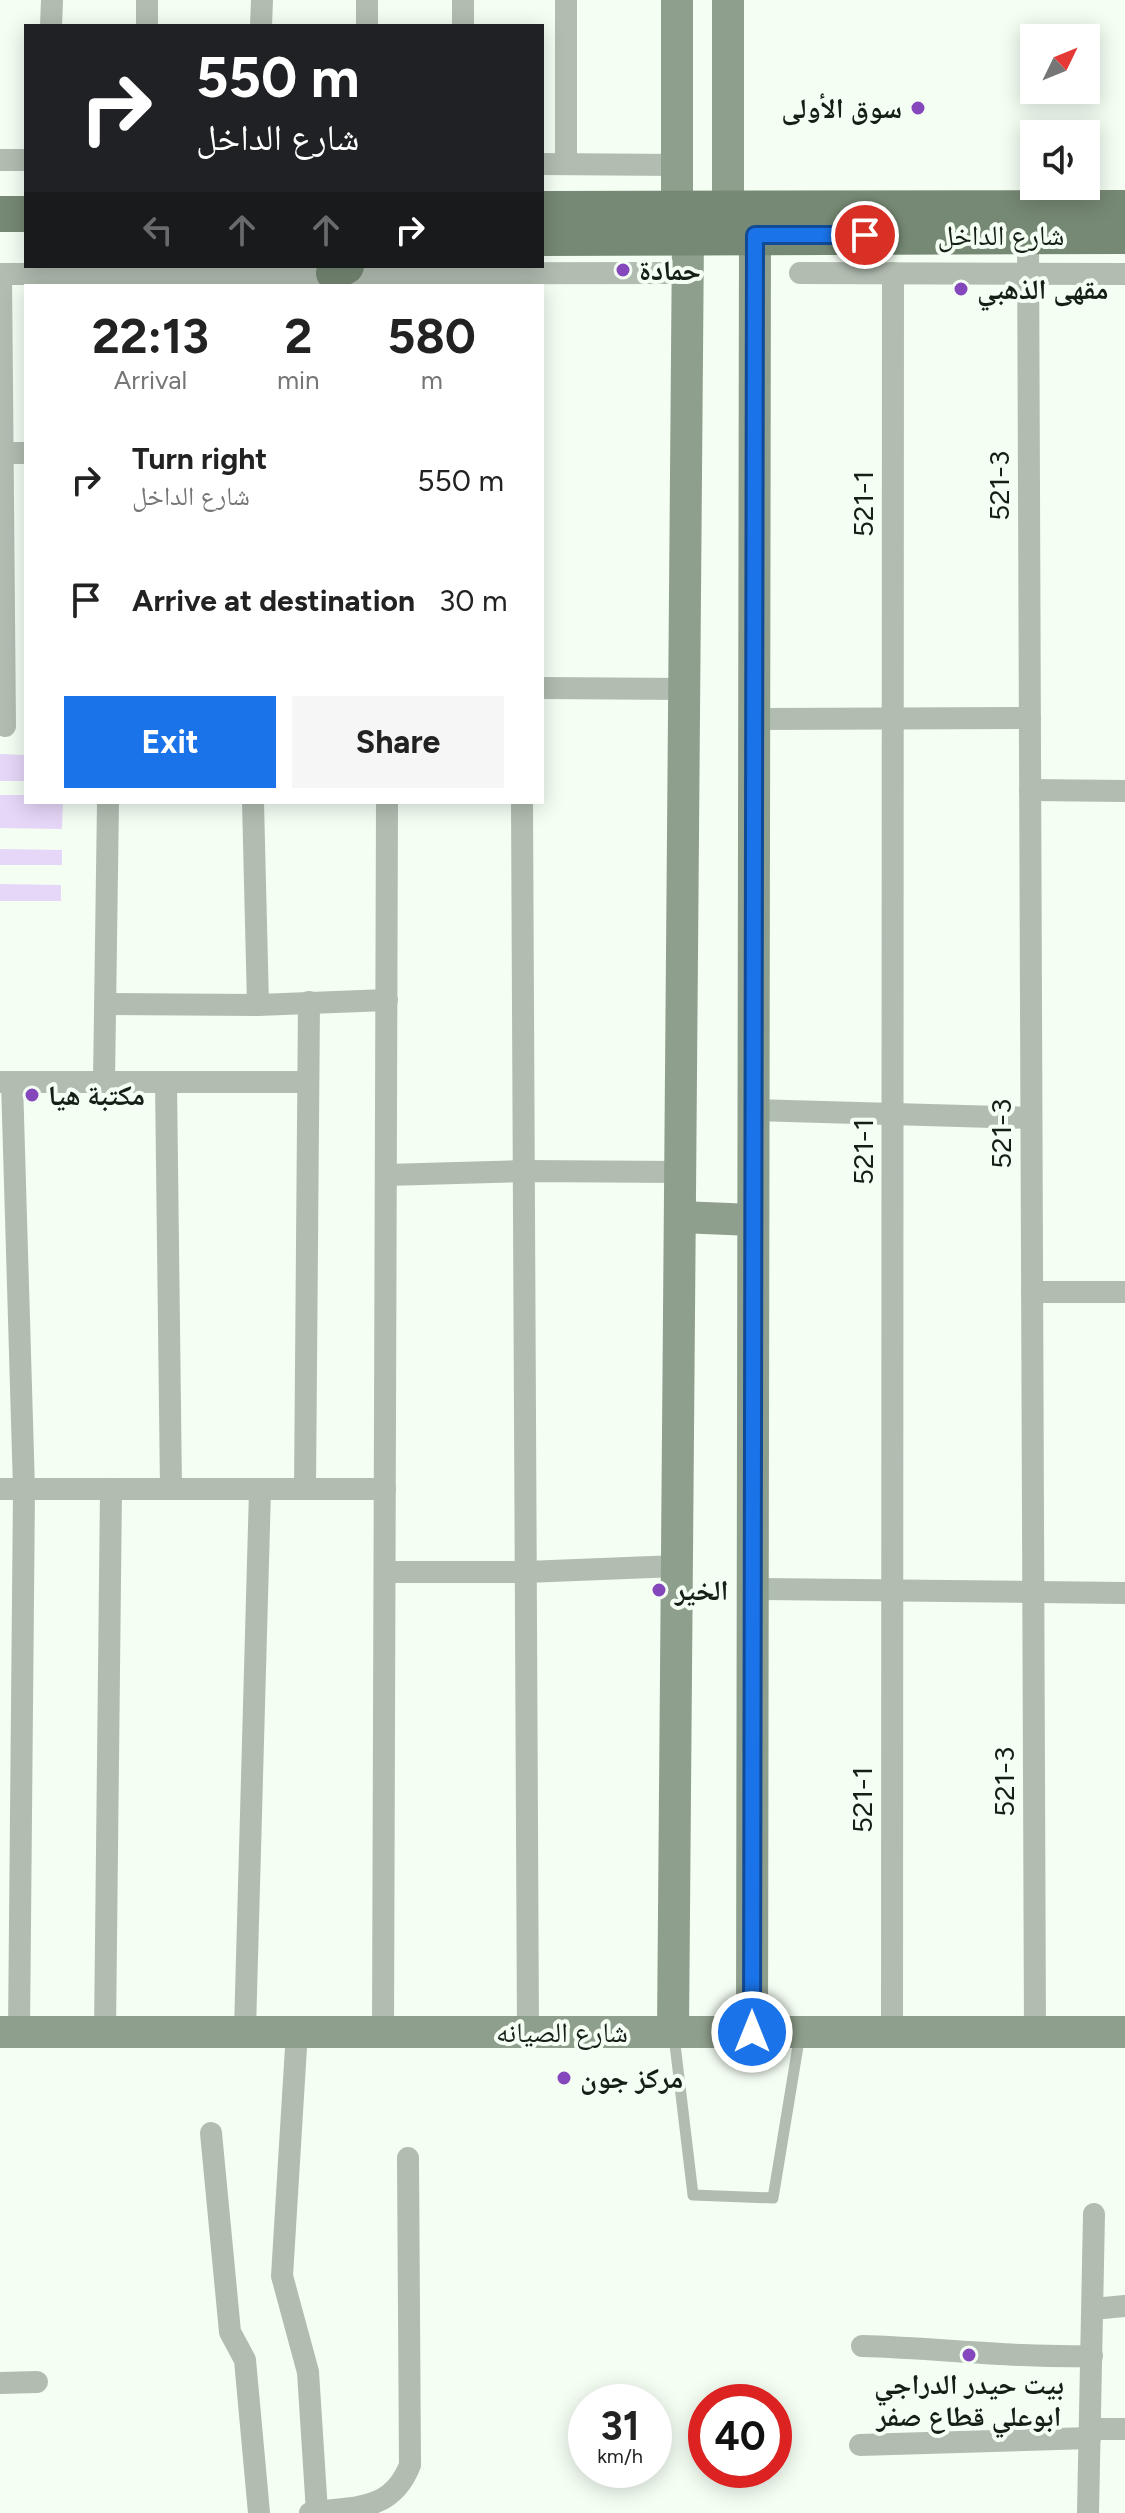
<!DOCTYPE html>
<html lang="en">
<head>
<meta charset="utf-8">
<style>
  :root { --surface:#fff; --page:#f6f6f6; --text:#222; --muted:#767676; --accent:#1a73e8 }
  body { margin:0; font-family:Figtree,"Noto Naskh Arabic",sans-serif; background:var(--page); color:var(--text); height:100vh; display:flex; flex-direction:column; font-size:30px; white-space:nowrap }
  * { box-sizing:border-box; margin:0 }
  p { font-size:26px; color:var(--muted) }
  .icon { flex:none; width:44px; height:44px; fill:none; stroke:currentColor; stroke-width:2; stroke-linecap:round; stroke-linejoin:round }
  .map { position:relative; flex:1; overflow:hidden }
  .sheet { position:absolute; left:24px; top:284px; width:520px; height:520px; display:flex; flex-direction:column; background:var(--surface); border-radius:0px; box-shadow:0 4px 20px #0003 }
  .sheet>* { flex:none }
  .banner { position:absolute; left:24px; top:24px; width:520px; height:244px; border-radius:0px; box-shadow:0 4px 20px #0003; background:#202124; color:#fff; overflow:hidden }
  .needle { width:52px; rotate:47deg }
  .fabs { position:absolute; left:1020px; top:24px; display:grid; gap:16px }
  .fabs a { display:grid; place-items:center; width:80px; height:80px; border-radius:0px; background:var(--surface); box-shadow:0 4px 20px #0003; font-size:40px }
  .speed { position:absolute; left:568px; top:2384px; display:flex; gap:16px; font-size:40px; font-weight:700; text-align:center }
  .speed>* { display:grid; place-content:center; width:104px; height:104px; border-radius:50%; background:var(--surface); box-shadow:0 4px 20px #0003; line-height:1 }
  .speed small { font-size:20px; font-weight:400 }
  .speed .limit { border:12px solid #d22; background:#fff; color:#111 }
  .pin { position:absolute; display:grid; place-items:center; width:68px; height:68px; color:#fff; margin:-34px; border:4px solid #fff; border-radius:50%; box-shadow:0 2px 8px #0007 }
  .me { position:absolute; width:88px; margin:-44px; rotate:0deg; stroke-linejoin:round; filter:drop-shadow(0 0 6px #0008) }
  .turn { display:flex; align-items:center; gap:28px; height:168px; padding:0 40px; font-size:36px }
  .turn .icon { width:104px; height:104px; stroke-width:2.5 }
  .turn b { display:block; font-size:56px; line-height:68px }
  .lanes { display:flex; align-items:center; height:76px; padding:0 40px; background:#0003; justify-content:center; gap:40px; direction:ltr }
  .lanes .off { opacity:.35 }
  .eta { display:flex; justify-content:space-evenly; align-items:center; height:136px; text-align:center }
  .eta b { font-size:48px; font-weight:700; line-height:56px }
  .cta { display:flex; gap:16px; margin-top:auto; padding:16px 40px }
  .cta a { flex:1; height:92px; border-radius:0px; background:var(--accent); color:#fff; font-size:32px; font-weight:700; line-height:92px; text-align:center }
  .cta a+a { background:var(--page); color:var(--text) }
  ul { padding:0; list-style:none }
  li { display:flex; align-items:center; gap:24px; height:120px; padding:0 40px }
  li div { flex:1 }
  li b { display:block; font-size:30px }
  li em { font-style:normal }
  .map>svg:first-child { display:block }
  .building { fill:#e6d7f8 }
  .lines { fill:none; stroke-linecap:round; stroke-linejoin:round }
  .lane { stroke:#b2bdb1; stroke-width:11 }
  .street { stroke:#b2bdb1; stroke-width:22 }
  .secondary { stroke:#8f9f8d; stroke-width:32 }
  .primary { stroke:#768974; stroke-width:36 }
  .route-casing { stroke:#114b97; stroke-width:20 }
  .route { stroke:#1a73e8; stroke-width:14 }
  .poi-dot { fill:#8547bc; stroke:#f4fef3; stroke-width:3 }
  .labels { text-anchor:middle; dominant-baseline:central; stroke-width:8; stroke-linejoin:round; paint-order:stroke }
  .poi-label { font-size:28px; font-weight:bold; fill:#161f15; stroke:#f4fef3; text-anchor:start }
  .street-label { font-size:28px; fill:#161f15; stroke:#f4fef3 }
</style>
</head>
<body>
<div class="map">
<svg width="1125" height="2513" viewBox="0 0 1125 2513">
  <rect width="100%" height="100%" fill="#f4fef3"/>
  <g class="building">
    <path d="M0 754 26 755V781H0Z"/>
    <path d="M0 795H26V802H63L62 829 0 828Z"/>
    <path d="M0 849 62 850V865H0Z"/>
    <path d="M0 884 61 885V901H0Z"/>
  </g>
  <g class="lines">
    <path class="lane" d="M674 2036 693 2195 773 2198 800 2034"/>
    <g class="street">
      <path d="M367 0V26"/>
      <path d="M566 0V164"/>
      <path d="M51 26 52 0"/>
      <path d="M147 26V0"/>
      <path d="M261 26 262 0"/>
      <path d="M463 26V0"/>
      <path d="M0 160H26"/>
      <path d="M542 164 677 165"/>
      <path d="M1028 235 1035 2032"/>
      <path d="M800 273 1125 274"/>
      <path d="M0 274 687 273"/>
      <path d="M1 274 5 726"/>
      <path d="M0 453H26"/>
      <path d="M542 688 684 689"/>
      <path d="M753 719 1030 718"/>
      <path d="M1030 790 1125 791"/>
      <path d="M253 802 258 1005"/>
      <path d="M522 802 528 2032"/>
      <path d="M107 1004 258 1005 387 1000"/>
      <path d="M0 1082H306"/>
      <path d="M12 1082 24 1489 19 2032"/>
      <path d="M104 1082 108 802"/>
      <path d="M166 1082 171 1489"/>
      <path d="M753 1110 1031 1118"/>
      <path d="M386 1175 524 1171 680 1172"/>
      <path d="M1032 1292H1125"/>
      <path d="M0 1489H385"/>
      <path d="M305 1489 309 1002"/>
      <path d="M385 1572H526L677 1566"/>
      <path d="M752 1589 1125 1593"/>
      <path d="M245 2030 260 1490"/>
      <path d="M297 2031 282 2276 308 2372 317 2512"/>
      <path d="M105 2032 111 1489"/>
      <path d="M383 2032 387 802"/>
      <path d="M892 2032 893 273"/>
      <path d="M211 2133 230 2332 245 2360 259 2513"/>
      <path d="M1093 2309 1125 2306"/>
      <path d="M862 2346C939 2348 1014 2358 1092 2356"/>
      <path d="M0 2383 37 2382"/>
      <path d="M1091 2429H1125"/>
      <path d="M860 2445 1090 2438"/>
      <path d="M310 2513C354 2506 391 2513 410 2465L408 2158"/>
      <path d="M1088 2513 1094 2214"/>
    </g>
    <g class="secondary">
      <path d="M677 0V209"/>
      <path d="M728 208V0"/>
      <path d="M680 1217 753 1220"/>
      <path d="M0 2032H1125"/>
      <path d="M673 2032 688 235"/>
      <path d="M752 2032 755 235"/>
    </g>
    <g class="primary">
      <path d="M542 209 1125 208"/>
      <path d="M0 214H26"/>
      <path d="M542 238 1125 236"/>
      <path d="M334 273 346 266"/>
    </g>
  </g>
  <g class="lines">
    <defs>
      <path id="route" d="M752 2032 755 235H865"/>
    </defs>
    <use href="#route" class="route-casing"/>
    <use href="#route" class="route"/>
  </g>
  <g class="poi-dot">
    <circle cx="918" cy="108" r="8"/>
    <circle cx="623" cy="270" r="8"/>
    <circle cx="961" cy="289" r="8"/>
    <circle cx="32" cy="1095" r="8"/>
    <circle cx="659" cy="1590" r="8"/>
    <circle cx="564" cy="2078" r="8"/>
    <circle cx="969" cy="2355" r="8"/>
  </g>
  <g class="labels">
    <g class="poi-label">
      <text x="902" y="108" text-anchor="end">سوق الأولى</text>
      <text x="639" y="270">حمادة</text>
      <text x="977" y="289">مقهى الذهبي</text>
      <text x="48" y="1095">مكتبة هيا</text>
      <text x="675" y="1590">الخير</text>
      <text x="580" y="2078">مركز جون</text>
      <text x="969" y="2384" text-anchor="middle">بيت حيدر الدراجي<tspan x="969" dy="32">ابوعلي قطاع صفر</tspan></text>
    </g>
    <g class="street-label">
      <text x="1001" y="235">شارع الداخل</text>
      <text transform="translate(999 486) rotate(-90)">521-3</text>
      <text transform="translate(863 504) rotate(-90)">521-1</text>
      <text transform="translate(1001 1134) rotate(-90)">521-3</text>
      <text transform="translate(863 1152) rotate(-90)">521-1</text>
      <text transform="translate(1004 1782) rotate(-90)">521-3</text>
      <text transform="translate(862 1800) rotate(-90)">521-1</text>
      <text x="562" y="2032">شارع الصيانه</text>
    </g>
  </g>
</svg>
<div class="fabs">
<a><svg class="needle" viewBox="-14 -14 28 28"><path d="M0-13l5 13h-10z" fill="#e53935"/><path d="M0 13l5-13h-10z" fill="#767676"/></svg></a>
<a><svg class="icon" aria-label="sound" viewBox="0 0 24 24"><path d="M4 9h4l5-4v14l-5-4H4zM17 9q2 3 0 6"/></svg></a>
</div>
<div class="speed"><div>31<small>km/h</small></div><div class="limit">40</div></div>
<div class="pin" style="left:865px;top:235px;background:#d93025"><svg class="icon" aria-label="arrive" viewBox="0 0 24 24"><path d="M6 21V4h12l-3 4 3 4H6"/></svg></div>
<svg class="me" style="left:752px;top:2032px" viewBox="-20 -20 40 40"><circle r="17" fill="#1a73e8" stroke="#fff" stroke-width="3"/><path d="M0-11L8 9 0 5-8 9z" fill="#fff"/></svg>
<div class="banner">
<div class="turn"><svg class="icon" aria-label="right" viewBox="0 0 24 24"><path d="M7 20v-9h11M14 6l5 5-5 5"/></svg><div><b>550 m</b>شارع الداخل</div></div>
<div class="lanes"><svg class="icon off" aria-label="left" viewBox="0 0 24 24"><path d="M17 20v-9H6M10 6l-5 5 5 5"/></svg><svg class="icon off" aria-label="ahead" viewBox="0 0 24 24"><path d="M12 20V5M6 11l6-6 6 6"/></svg><svg class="icon off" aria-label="ahead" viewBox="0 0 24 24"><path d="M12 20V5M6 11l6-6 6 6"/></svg><svg class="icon" aria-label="right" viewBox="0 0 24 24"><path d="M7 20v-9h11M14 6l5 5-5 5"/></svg></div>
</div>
<section class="sheet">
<div class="eta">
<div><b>22:13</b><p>Arrival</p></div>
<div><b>2</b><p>min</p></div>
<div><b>580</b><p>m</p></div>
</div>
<ul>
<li><svg class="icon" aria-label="right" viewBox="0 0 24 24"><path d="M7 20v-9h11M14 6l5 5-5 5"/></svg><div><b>Turn right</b><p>شارع الداخل</p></div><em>550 m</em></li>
<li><svg class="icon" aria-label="arrive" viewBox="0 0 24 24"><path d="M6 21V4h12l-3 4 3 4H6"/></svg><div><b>Arrive at destination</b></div><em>30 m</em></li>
</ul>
<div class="cta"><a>Exit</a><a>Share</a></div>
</section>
</div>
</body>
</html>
